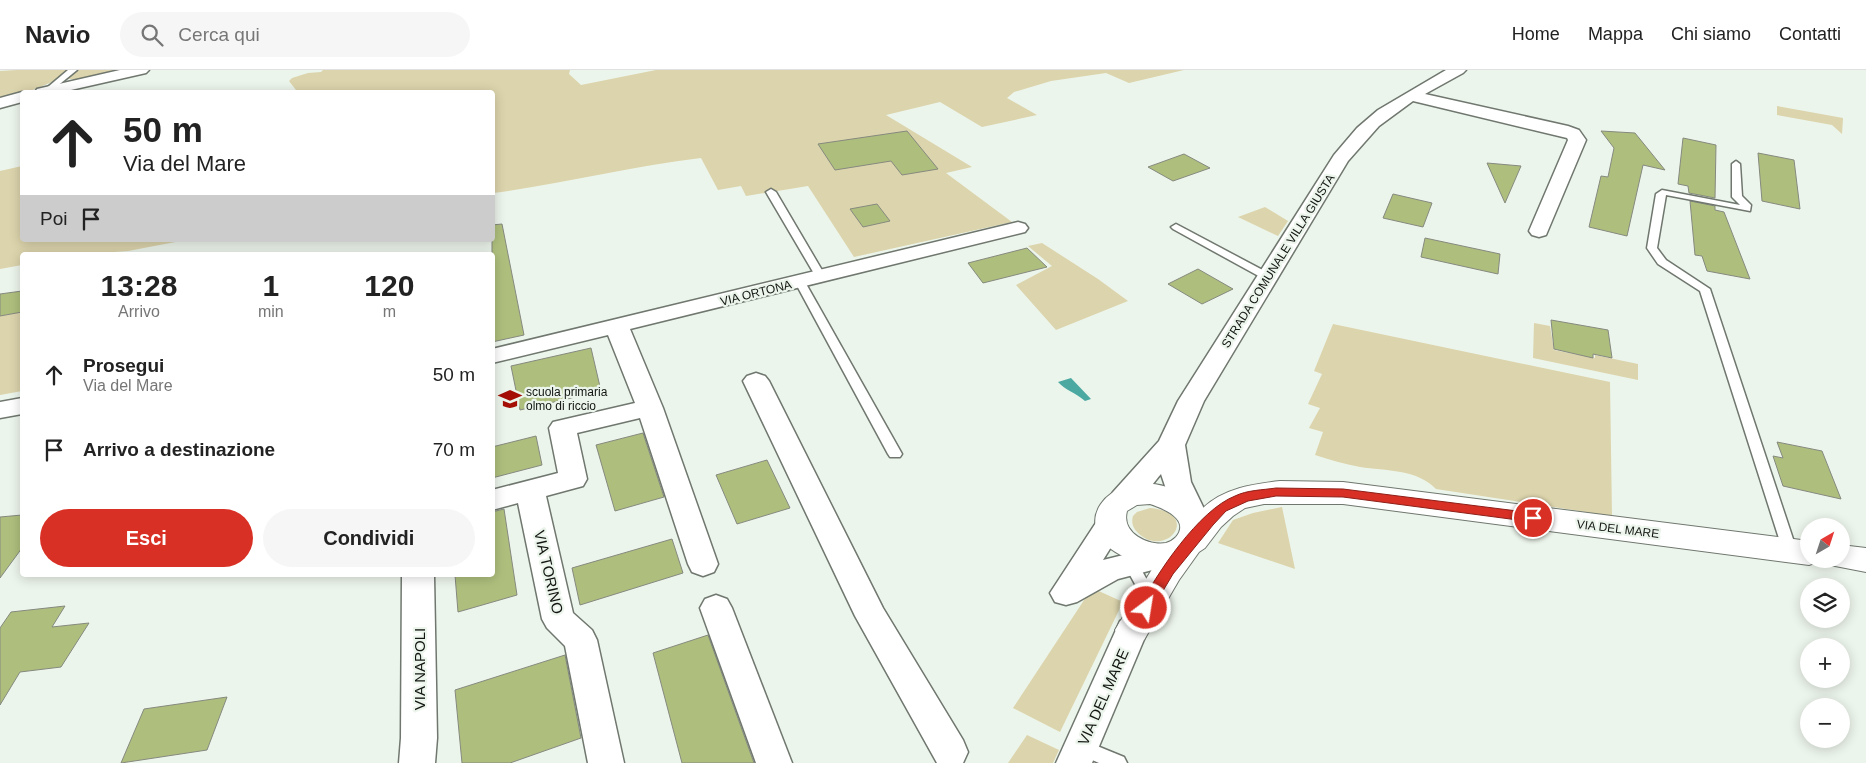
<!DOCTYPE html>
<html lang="it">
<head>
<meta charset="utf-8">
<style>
  :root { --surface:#fff; --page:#f6f6f6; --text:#222; --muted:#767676; --line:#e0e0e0; --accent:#d93025 }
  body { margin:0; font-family:Arial,sans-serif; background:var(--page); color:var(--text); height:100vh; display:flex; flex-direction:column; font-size:19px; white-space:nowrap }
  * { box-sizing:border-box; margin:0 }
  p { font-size:16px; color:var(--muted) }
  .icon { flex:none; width:28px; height:28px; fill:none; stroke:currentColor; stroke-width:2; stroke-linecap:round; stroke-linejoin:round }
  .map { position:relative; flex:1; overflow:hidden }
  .panel { position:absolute; left:20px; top:182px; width:475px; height:325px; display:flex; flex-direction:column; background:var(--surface); border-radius:5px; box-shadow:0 2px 12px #0003 }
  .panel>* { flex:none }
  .guide { position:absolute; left:20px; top:20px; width:475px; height:152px; border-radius:5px; box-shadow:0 2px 12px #0003; background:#fff; color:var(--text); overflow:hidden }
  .needle { width:32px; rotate:39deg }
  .controls { position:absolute; left:1800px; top:448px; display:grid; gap:10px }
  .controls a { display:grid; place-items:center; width:50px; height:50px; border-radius:50%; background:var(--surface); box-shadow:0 2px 12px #0003; font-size:25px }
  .pin { position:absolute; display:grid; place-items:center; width:42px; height:42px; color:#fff; margin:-21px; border:2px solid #fff; border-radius:50%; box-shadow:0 1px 5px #0007 }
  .me { position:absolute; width:55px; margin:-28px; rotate:31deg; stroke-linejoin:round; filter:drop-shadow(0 0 4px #0008) }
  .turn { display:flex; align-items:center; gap:18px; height:105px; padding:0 20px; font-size:22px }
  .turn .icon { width:65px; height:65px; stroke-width:2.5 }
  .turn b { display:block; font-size:35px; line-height:42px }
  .then { display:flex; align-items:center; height:48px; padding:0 20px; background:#0003; gap:10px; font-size:19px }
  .eta { display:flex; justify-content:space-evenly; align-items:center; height:85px; text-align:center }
  .eta b { font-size:30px; font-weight:700; line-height:35px }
  .primary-button { display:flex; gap:10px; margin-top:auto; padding:10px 20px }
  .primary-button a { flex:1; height:58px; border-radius:30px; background:var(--accent); color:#fff; font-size:20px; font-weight:700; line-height:58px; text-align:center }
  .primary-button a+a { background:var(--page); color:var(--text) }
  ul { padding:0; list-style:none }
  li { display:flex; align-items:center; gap:15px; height:75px; padding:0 20px }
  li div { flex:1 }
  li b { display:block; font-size:19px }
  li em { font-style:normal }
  header { display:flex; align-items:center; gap:30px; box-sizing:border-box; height:70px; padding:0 25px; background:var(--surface); border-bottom:1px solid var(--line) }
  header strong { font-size:24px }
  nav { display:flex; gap:28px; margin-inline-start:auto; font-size:18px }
  .search { width:350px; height:45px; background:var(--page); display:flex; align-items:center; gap:12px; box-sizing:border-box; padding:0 18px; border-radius:28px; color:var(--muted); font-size:19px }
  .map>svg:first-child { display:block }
  .green { fill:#dcd4ac }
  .water { fill:#4ba9a2 }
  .building { fill:#aebf7d; stroke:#86897f }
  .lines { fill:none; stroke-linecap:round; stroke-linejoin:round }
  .service-casing { stroke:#6f776e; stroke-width:3 }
  .minor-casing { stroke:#6f776e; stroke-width:3 }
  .tertiary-casing { stroke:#6f776e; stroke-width:2 }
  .service { fill:#fff; fill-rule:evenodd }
  .minor { fill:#fff; fill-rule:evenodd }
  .tertiary { fill:#fff; fill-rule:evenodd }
  .route { fill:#d93025; stroke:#8d1f18 }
  .labels { text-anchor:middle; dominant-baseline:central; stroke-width:4.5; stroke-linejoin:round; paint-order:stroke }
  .street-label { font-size:12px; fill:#121512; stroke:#ecf5eb }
  .poi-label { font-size:12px; fill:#121512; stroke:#ecf5eb; text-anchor:start }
  .near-street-label { font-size:15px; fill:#121512; stroke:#ecf5eb }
</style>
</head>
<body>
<header>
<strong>Navio</strong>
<div class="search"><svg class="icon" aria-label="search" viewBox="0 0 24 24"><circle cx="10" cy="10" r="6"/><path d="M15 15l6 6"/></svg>Cerca qui</div>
<nav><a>Home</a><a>Mappa</a><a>Chi siamo</a><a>Contatti</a></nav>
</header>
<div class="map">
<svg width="1866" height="693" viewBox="0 0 1866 693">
  <rect width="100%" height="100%" fill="#ecf5eb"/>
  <g class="green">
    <path d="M17 0H128L87 9H59L28 22H22L0 32V1Z"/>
    <path d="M323 0H570L569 4 581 15 656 0H1184L1129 13 1106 3 1051 11 1014 22 1007 28 1037 45 982 57 940 32 886 45 972 97 946 103 1012 152 854 187 808 116 746 126 741 116 718 120 701 88C631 96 563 114 493 123L492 22H294L296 20 289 11 292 8 308 3 321 2Z"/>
    <path d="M1777 36 1843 48 1842 64 1832 55 1777 45Z"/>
    <path d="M22 96V170H186L128 181 74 185H22V195L0 199V101Z"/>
    <path d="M1265 137 1288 151 1278 166 1238 147Z"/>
    <path d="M1042 173 1098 209 1128 231 1056 260 1016 215 1052 196 1028 176Z"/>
    <path d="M22 242V321L0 325V246Z"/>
    <path d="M1534 253 1550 256 1554 280 1595 288V285L1638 294V310L1533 288Z"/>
    <path d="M1333 254 1610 312 1612 446 1436 419C1417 399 1386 401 1360 397 1344 394 1330 390 1315 385L1323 362 1309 358 1320 338 1308 334 1322 304 1314 301Z"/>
    <path d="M1282 437 1295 499 1218 473 1233 450 1253 443Z"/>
    <path d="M1150 438C1203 443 1166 490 1138 463 1133 458 1131 453 1133 446L1137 442Z"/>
    <path d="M1092 518 1123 532 1060 662 1013 638Z"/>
    <path d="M1027 665 1059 680 1053 693H1008Z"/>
  </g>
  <path class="water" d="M1071 308 1091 329 1085 331C1076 323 1065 320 1058 312Z"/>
  <g class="building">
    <path d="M907 61 938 99 902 105 891 91 835 100 818 74Z"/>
    <path d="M1601 61 1635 63 1665 100 1643 95 1627 166 1589 157 1601 106 1608 107 1614 78Z"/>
    <path d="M1683 68 1716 75 1715 128 1689 123 1688 116 1678 114Z"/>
    <path d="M1758 83 1794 90 1800 139 1762 131Z"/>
    <path d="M1184 84 1210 98 1173 111 1148 97Z"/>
    <path d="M1487 93 1521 96 1505 133Z"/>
    <path d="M1393 124 1432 133 1423 157 1383 148Z"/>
    <path d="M1690 131 1715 136V140L1724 142 1750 209 1707 201 1702 186 1695 185Z"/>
    <path d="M877 134 890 151 863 157 850 139Z"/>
    <path d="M502 154 524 265 492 272V155Z"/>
    <path d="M1425 168 1500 184 1498 204 1421 187Z"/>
    <path d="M1027 178 1047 197 983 213 968 193Z"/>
    <path d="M1198 199 1233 219 1202 234 1168 214Z"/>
    <path d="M22 221V242L0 246V224Z"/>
    <path d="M1551 250 1608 260 1612 288 1593 284V288L1554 279Z"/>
    <path d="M591 278 601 321 520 340 511 296Z"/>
    <path d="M643 363 664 427 615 441 596 375Z"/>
    <path d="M536 366 542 395 492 408V377Z"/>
    <path d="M1777 372 1822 381 1841 429 1783 416 1773 386 1783 388Z"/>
    <path d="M767 390 790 438 737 454 716 405Z"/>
    <path d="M504 439 517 525 458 542 455 505H492V442Z"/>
    <path d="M22 445V478L0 508V447Z"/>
    <path d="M672 469 683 503 580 535 572 498Z"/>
    <path d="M65 536 52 557 89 553 61 597 20 602 0 635V558L11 542Z"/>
    <path d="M708 565 754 693H682L653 583Z"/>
    <path d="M565 585 581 668 510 693H462L455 620Z"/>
    <path d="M227 627 207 680 121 693 144 639Z"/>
  </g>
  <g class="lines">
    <defs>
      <g id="service">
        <path d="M68 0H77L50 22H42Z"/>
        <path d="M1736 91 1740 94 1742 126 1751 135 1750 141 1666 125 1657 178 1666 190 1710 219 1797 481 1795 485 1790 486 1785 485 1783 481 1700 221 1658 194 1647 178 1656 124 1662 120 1740 135 1732 127V94Z"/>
        <path d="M771 119 776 122 826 207 825 209H817L816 207 766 122Z"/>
        <path d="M1176 154 1272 205 1273 207 1272 209H1264L1173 159 1171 157Z"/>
        <path d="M800 209 805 212 902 384 900 387H890L888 384 795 212Z"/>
        <path d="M1137 499 1142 501 1151 517 1161 526 1158 530 1153 532 1141 525 1130 505 1132 501Z"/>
        <path d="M1080 669 1124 687 1127 693H1099L1074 682 1071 677 1074 672Z"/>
      </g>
      <g id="minor">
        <path d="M120 0H149L146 3 62 22H35L37 19Z"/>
        <path d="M1446 0H1466L1463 3 1425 24 1568 56 1579 60 1586 70 1546 165 1539 167 1532 165 1529 161 1568 70 1567 68 1413 31 1379 56 1348 91 1204 331 1185 375 1191 412 1207 445 1202 452 1192 456 1182 452 1169 428 1161 404C1146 421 1137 443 1113 436L1109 429 1113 422 1159 371 1178 331 1334 85 1357 58 1378 40Z"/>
        <path d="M22 22H24L22 32 0 38V28Z"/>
        <path d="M1018 152 1025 154 1028 158 1025 162 630 259 663 338 718 494 714 502 703 506 692 502 688 494 640 348 577 363 587 409 583 416 546 426 573 543 592 560 597 570 624 693H588L565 576 547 558 542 549 518 433 492 440V420L558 403 549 358 553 352 635 333 608 265 492 293V279Z"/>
        <path d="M756 303 765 306 769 311 883 538 963 670 968 682 963 693H937L855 546 743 311 747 306Z"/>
        <path d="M22 328V344L0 348V332Z"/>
        <path d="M1111 442 1121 445 1126 453 1103 490 1172 473 1183 476 1187 484 1183 492 1118 509 1077 532 1066 535 1055 532 1050 523 1101 445Z"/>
        <path d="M402 505H434L437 668 435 693H399L401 668Z"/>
        <path d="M716 525 727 529 732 538 792 693H756L700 538 705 529Z"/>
        <path d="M1132 547 1144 551 1148 560 1092 693H1056L1120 551Z"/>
      </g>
      <g id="tertiary">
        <path d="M1280 411 1343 412 1809 471V489H1822L1820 491 1809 495 1343 434H1264L1245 438 1233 446 1221 457 1205 478 1199 482 1179 510 1144 570 1132 574 1120 570 1115 560 1154 496C1144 496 1135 491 1125 487 1063 459 1108 398 1167 417 1181 422 1194 426 1203 438 1224 418 1253 414 1280 411ZM1150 434C1162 438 1191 449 1176 467 1173 470 1170 472 1166 473 1148 476 1121 463 1127 441L1137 435Z"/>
        <path d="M1841 475 1866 478V502L1830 495 1826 489H1841Z"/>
      </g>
    </defs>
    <use href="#service" class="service-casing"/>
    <use href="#minor" class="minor-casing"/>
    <use href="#tertiary" class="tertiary-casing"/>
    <use href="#service" class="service"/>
    <use href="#minor" class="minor"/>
    <use href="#tertiary" class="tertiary"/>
  </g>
  <path class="route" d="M1276 418 1343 419 1533 443 1538 445 1539 448 1538 451 1533 452 1343 427 1276 426 1248 431 1226 441 1213 455 1173 504 1151 541 1146 543 1141 541 1139 538C1156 504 1199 440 1235 426 1247 420 1263 420 1276 418Z"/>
  <defs>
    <symbol id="school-bare" viewBox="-9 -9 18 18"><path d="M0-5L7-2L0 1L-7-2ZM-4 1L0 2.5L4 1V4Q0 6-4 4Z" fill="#a40e05" stroke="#ecf5eb" stroke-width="2.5" paint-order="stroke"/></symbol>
  </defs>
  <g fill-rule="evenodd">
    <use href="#school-bare" x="494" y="313" width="32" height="32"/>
  </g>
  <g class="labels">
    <g class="street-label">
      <text transform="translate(1278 191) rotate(-58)">STRADA COMUNALE VILLA GIUSTA</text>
      <text transform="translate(756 223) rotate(-14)">VIA ORTONA</text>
      <text transform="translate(1618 459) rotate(7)">VIA DEL MARE</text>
    </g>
    <g class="poi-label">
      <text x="526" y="322">scuola primaria<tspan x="526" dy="14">olmo di riccio</tspan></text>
    </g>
    <g class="near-street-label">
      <text transform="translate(549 502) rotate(77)">VIA TORINO</text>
      <text transform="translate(419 599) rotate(-90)">VIA NAPOLI</text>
      <text transform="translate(1103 627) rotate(-66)">VIA DEL MARE</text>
    </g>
  </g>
</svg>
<div class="controls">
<a><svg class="needle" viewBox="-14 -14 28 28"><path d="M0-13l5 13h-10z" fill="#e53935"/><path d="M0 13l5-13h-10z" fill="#767676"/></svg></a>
<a><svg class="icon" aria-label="layers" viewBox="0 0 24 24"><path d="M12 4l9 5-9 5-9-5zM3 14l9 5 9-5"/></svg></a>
<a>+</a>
<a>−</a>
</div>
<div class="pin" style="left:1533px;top:448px;background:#d93025"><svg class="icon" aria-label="arrive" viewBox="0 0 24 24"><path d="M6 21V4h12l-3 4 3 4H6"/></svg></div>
<svg class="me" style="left:1146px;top:538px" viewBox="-20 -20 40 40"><circle r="17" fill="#d93025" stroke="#fff" stroke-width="3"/><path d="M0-11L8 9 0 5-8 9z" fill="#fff"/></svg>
<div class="guide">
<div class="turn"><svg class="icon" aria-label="ahead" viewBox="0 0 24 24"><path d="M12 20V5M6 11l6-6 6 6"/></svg><div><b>50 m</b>Via del Mare</div></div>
<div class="then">Poi<svg class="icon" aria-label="arrive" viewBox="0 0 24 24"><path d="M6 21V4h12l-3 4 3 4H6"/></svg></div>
</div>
<section class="panel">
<div class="eta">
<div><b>13:28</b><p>Arrivo</p></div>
<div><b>1</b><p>min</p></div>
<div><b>120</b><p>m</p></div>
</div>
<ul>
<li><svg class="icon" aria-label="ahead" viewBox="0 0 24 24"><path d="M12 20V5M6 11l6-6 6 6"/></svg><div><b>Prosegui</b><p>Via del Mare</p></div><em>50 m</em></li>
<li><svg class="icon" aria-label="arrive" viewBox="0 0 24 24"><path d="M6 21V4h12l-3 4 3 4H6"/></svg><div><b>Arrivo a destinazione</b></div><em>70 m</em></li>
</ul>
<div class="primary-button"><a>Esci</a><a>Condividi</a></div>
</section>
</div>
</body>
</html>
